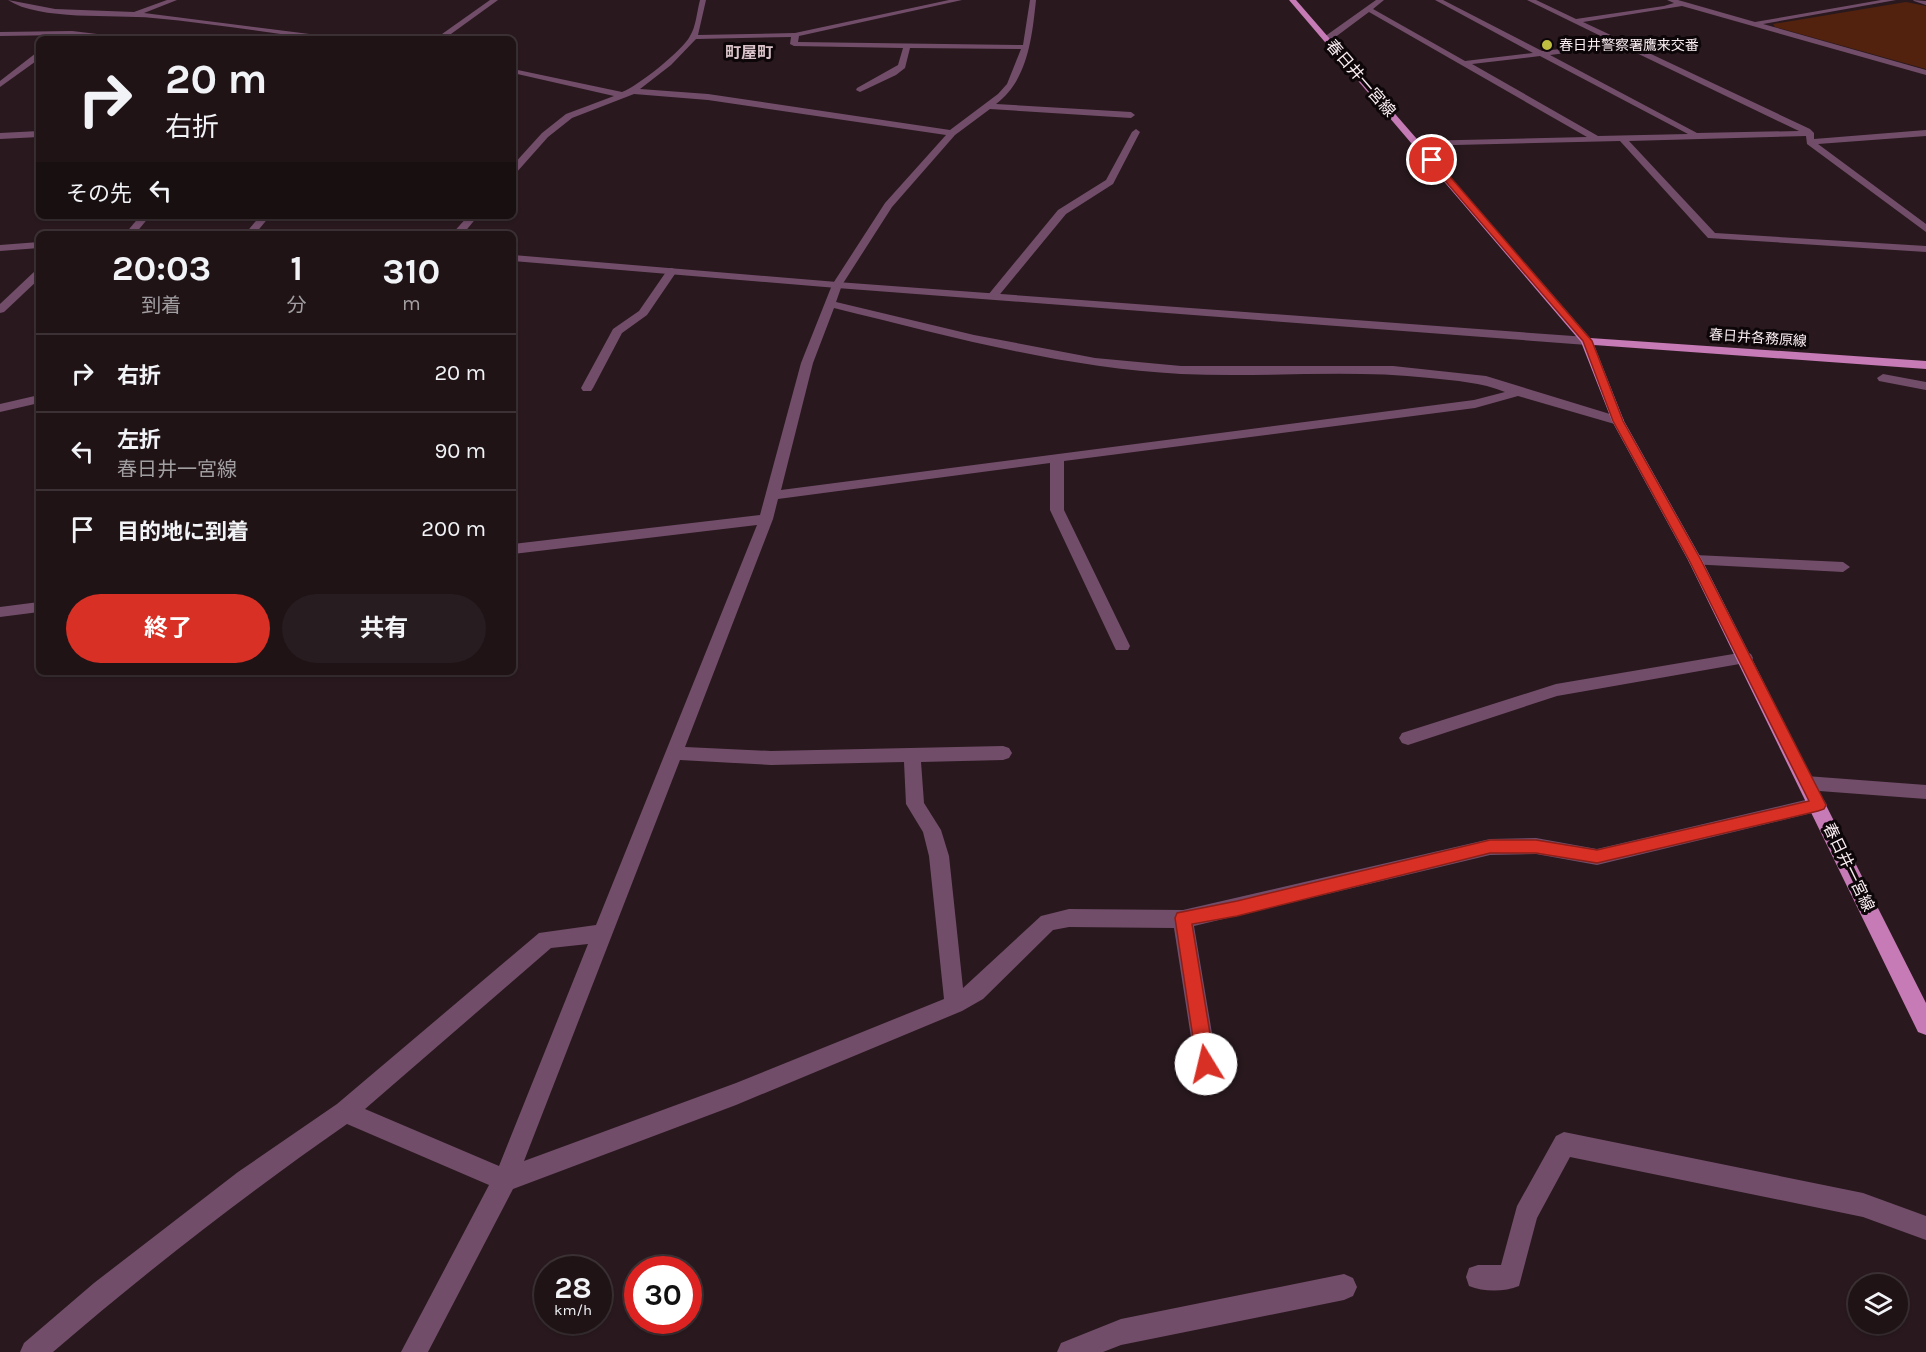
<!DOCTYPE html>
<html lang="ja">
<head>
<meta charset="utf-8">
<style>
  :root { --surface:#1f1316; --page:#271c1f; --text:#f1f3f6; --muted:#a19ea1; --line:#3c3235; --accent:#d93025 }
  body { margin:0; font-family:Karla,"Noto Sans JP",sans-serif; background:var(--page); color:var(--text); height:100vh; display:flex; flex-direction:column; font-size:22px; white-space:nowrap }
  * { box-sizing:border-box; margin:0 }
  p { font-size:20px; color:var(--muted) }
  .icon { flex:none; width:33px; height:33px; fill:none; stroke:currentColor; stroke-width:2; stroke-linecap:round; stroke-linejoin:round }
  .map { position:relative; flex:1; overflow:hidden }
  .side { position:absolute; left:36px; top:231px; width:480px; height:444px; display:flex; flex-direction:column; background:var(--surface); border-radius:9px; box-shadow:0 2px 4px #0004,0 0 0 2px var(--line) }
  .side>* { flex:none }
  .top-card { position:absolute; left:36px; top:36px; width:480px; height:183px; border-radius:9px; box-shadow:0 2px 4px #0004,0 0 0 2px var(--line); background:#1f1316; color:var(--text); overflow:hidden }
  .buttons { position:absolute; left:1848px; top:1274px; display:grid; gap:12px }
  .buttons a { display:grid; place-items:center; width:60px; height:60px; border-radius:50%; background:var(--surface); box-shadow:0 2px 4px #0004,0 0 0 2px var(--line); font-size:30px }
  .speed { position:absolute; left:534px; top:1256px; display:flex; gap:12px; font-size:30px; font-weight:700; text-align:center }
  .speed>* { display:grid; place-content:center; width:78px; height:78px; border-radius:50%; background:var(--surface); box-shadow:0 2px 4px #0004,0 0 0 2px var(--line); line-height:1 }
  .speed small { font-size:15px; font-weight:400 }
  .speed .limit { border:9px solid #d22; background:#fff; color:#111 }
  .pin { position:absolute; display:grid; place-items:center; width:51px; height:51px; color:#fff; margin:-26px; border:3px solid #fff; border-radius:50%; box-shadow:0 2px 6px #0007 }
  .me { position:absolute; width:66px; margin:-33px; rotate:351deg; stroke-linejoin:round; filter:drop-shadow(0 0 4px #0008) }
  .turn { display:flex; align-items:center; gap:21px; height:126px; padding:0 30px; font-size:27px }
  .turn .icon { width:78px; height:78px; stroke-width:2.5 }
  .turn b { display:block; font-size:42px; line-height:51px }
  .then { display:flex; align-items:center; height:57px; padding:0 30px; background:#0003; gap:12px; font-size:22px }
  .eta { display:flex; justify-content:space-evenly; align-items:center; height:102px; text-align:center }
  .eta b { font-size:36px; font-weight:700; line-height:42px }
  .action { display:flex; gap:12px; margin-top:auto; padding:12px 30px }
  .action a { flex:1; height:69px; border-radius:36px; background:var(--accent); color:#fff; font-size:24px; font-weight:700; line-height:69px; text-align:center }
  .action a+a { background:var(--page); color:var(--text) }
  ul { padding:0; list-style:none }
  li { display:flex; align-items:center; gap:18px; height:78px; padding:0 30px; border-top:2px solid var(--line) }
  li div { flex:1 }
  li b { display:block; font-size:22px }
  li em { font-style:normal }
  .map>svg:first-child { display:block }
  .green { fill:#52220e }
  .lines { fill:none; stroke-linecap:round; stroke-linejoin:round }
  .minor { fill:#724d6a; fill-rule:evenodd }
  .tertiary { fill:#724d6a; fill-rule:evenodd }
  .primary { fill:#c67ab6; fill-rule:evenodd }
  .route { fill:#d93025; stroke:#8d1f18; stroke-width:1.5 }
  .poi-dot { fill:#c0be41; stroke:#0d0608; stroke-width:2 }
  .labels { text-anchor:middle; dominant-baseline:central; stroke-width:6; stroke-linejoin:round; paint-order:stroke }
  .far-poi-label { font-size:14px; fill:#faeef2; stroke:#0d0608; text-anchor:start }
  .far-street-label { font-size:14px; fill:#faeef2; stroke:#0d0608 }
  .far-quarter-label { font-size:16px; font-weight:bold; fill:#dac3ca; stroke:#0d0608 }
  .street-label { font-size:16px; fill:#faeef2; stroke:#0d0608 }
</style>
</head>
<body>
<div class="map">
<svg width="1926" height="1352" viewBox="0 0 1926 1352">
  <rect width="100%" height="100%" fill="#29191e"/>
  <path class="green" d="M1906 2 1926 6V69L1775 27 1773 24Z"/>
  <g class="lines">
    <g class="minor">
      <path d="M8 0 55 9 134 12 167 0H177L144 13 349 39H318C263 32 208 23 153 18 114 14 39 21 8 0Z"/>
      <path d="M490 0H498L444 39H435Z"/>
      <path d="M700 0H706L698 35 795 33 949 0H962L799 36 798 42 1023 45 1030 0H1036C1032 37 1028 80 996 104L1131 112 1135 115 1131 118 990 109 955 135 892 207 842 285 836 302 974 335 1095 358 1181 366H1393L1486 376 1623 418 1624 421 1618 425 1518 396 1475 408 1064 461V510L1130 646 1128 650H1116L1114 646 1050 510V463L778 499 773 519 685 747 771 751 1003 746 1009 748 1012 753 1009 758 1003 760 921 762 924 803 941 830 949 856 963 988 1041 916 1069 909 1183 910 1490 839 1536 838 1597 849 1818 797 1824 800 1827 805 1824 810 1597 865 1536 854 1490 855 1194 926 1217 1063 1214 1071 1206 1074 1198 1071 1195 1063 1174 928 1069 927 1053 930 983 999 962 1011 736 1105 513 1189 428 1352H401L489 1185 347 1124C245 1195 147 1271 53 1352H20L24 1343 94 1283 238 1172 337 1104 539 933 596 925 757 525 513 554V544L760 515 801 363 832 285 885 203 946 135 708 100 634 94 572 118 548 137 516 173 513 174V165L542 133 566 114 614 96 513 73V69L622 92C637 87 683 50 690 36 696 27 697 11 700 0ZM791 37 790 44 794 46 903 48 898 65 857 88 856 90 860 92 896 75 905 68 910 48 1021 49 1007 84 998 94 950 130 708 94 640 89 671 65 696 39ZM834 308C948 336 1063 368 1181 374 1264 378 1347 369 1430 378 1456 381 1481 382 1505 392L1474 400 781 490 813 363ZM680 760 771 765 904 762 906 804 923 832 929 856 944 999 736 1083 524 1161ZM588 944 499 1166 365 1109 551 948Z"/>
      <path d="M1376 0H1384L1373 9 1465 61 1533 53 1435 0H1443L1542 51 1615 43 1527 0H1536L1576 19 1664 6 1674 3 1667 0H1678L1755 22 1881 0H1896L1763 24 1926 70V75L1682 6 1583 22 1810 129 1814 133V139L1926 130V136L1818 144 1926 224V232L1807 144 1806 136 1629 141 1715 233 1926 246V252L1708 238 1620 141 1414 146 1412 144 1417 141 1587 137 1369 12 1330 41H1324V37ZM1622 46 1799 131 1697 133 1550 55ZM1540 56 1688 134 1598 136 1472 64Z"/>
      <path d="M72 31 139 39 73 35 68 39H59L63 35 0 36V32Z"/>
      <path d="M36 53H39V59L0 87V81Z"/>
      <path d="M1136 129 1140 132 1113 184 1066 214 996 299H988V295L1058 210 1106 180 1132 132Z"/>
      <path d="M39 131V137L0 139V133Z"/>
      <path d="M140 216H150L135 234H125Z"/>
      <path d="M260 216H270L255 234H245Z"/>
      <path d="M468 216H478L463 234H452Z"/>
      <path d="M672 268 677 271 647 315 622 333 593 388 591 391H583L581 388 613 329 639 311 668 269Z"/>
      <path d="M39 270V279L4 312 0 313V304L35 271Z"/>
      <path d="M1883 374 1926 382V390L1879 381 1877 378Z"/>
      <path d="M39 395V403L0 412V404Z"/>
      <path d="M1695 555 1843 562 1850 567 1843 572 1690 564 1688 560 1690 556Z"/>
      <path d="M39 602V612L0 617V607Z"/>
      <path d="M1745 652 1751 654 1753 658 1751 662 1557 696 1408 745 1402 743 1399 738 1402 733 1556 684Z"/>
      <path d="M1806 776 1926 785V799L1806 790 1800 788 1797 783 1800 778Z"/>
      <path d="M1564 1132 1863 1193 1926 1216V1240L1863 1217 1570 1157 1537 1218 1519 1286C1504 1292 1484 1292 1469 1286L1466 1277 1469 1268 1478 1265H1501L1517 1206 1556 1136Z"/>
      <path d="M1344 1274 1353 1278 1357 1287 1353 1296 1344 1300 1121 1345 1103 1352H1057L1061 1343 1121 1319Z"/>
    </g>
    <g class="tertiary">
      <path d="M1913 0 1926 1V5L1914 1Z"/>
      <path d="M39 242V248L0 251V245Z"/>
      <path d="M513 255 837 282 1587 337 1593 341 1587 345 837 288 513 261Z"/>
    </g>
    <path class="primary" d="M1289 0H1296L1590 338 1926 361V369L1594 345 1624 421 1702 560 1926 1003V1035L1918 1032 1688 560 1612 421 1581 342Z"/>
  </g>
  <path class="route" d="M1429 158H1434L1592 341 1623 421 1701 560 1826 805 1824 809 1818 811 1597 863 1536 853H1490L1237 916 1192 924 1215 1064 1213 1070 1206 1072 1200 1070 1197 1064 1175 918 1177 913 1237 901 1490 840H1536L1597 850 1809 801 1689 560 1613 421 1583 341 1429 162Z"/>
  <circle class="poi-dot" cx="1547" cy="45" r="6"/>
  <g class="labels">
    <g class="far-poi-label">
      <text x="1559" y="45">春日井警察署鷹来交番</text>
    </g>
    <g class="far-street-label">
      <text transform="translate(1758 338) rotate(4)">春日井各務原線</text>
    </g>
    <g class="far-quarter-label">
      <text x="749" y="52">町屋町</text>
    </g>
    <g class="street-label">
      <text transform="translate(1361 78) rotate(49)">春日井一宮線</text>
      <text transform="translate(1849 867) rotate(64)">春日井一宮線</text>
    </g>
  </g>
</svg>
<div class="buttons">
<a><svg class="icon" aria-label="layers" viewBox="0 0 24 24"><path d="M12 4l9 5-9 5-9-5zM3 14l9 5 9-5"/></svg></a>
</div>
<div class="speed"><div>28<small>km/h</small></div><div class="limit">30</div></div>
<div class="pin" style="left:1432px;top:160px;background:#d93025"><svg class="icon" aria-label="arrive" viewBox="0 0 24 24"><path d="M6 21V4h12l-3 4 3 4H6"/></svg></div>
<svg class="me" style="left:1206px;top:1064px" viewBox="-20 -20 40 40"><circle r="19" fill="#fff"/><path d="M0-13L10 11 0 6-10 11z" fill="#d93025"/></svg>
<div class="top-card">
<div class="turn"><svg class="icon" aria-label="right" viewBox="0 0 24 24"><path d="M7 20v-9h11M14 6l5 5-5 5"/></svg><div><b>20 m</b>右折</div></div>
<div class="then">その先<svg class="icon" aria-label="left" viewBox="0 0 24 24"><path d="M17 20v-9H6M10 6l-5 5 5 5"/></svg></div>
</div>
<section class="side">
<div class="eta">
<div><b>20:03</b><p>到着</p></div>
<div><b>1</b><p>分</p></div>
<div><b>310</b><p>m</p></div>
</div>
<ul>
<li><svg class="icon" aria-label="right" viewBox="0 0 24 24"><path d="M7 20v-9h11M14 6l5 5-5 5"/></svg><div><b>右折</b></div><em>20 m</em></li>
<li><svg class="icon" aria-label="left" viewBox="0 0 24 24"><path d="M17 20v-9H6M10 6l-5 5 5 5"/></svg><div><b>左折</b><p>春日井一宮線</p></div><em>90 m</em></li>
<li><svg class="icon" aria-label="arrive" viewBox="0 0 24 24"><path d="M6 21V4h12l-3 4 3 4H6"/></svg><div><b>目的地に到着</b></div><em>200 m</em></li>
</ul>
<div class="action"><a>終了</a><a>共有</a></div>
</section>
</div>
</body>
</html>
